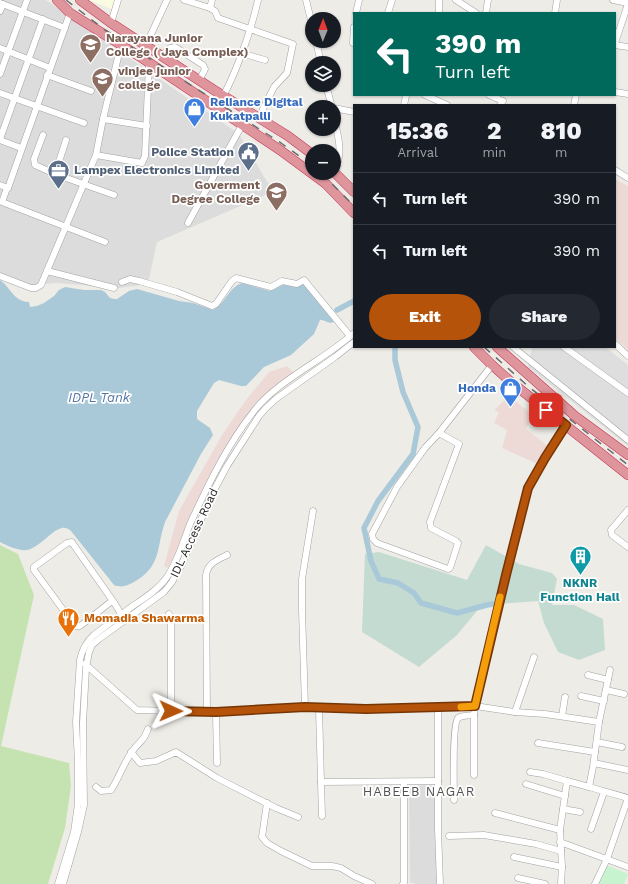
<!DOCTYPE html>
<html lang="en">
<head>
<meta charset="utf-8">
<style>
  :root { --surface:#171b24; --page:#242831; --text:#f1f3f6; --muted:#9ea1a6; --line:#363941; --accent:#b45309 }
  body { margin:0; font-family:"Work Sans",sans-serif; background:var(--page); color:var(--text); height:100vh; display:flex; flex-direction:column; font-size:15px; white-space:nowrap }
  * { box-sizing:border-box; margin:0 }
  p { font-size:13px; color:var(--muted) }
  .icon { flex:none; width:22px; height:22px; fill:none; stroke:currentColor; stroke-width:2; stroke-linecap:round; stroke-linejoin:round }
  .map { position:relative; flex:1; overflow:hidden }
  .side { position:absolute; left:353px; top:104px; width:263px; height:244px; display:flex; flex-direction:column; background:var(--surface); border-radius:0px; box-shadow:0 1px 3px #0004 }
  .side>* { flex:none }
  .top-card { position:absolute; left:353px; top:12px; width:263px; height:84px; border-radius:0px; box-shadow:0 1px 3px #0004; background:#00695c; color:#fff; overflow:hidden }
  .needle { width:26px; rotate:1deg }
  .fabs { position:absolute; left:305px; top:12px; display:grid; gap:8px }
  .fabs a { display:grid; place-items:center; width:36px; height:36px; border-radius:50%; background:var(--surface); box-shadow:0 1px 3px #0004; font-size:20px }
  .pin { position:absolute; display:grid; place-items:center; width:34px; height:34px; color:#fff; margin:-17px; border-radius:8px; box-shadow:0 2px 6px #0006 }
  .me { position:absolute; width:44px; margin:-22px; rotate:91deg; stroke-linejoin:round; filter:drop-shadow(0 0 3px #0008) }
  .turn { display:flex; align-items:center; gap:14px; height:84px; padding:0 16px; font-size:18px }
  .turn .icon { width:52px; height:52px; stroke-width:2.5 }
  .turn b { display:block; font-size:28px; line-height:34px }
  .eta { display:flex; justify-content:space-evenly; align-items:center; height:68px; text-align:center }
  .eta b { font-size:24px; font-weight:800; line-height:28px }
  .cta { display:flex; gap:8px; margin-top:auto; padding:8px 16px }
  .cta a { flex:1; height:46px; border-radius:24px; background:var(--accent); color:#fff; font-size:16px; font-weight:800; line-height:46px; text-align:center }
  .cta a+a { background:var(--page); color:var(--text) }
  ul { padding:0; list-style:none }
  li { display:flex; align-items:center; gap:12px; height:52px; padding:0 16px; border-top:1px solid var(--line) }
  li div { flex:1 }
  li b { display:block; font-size:15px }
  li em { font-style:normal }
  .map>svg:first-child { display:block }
  .residential { fill:#dcdcdc }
  .commercial { fill:#eddad7 }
  .education { fill:#f9fce1 }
  .grass { fill:#c5e3b1 }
  .wetland { fill:#c4dbd2 }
  .park { fill:#c7f4cf }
  .parking { fill:#dedede }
  .water { fill:#aac9d8 }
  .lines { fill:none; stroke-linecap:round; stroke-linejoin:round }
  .canal { stroke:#aac9d8; stroke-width:5.5 }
  .minor-casing { stroke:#a2a2a2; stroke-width:7 }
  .highway-casing { stroke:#c9365b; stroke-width:10 }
  .minor { stroke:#fff; stroke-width:6 }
  .highway { stroke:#de959c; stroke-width:9 }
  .rail { stroke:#6c6c6c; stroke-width:1.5; stroke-dasharray:8 8; stroke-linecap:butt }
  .route-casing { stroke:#753606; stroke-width:10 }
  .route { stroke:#b45309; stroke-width:7 }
  .slow { stroke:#f59e0b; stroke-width:7 }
  .labels { text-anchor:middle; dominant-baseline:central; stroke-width:3.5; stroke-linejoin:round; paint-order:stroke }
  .education-label { font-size:12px; font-weight:bold; fill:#785e54; stroke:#fff; text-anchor:start }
  .shop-label { font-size:12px; font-weight:bold; fill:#366cbe; stroke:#fff; text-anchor:start }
  .service-label { font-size:12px; font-weight:bold; fill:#4e5e75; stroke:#fff; text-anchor:end }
  .street-label { font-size:12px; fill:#1e1e1e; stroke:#fff }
  .culture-label { font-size:12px; font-weight:bold; fill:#0d838f; stroke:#fff }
  .food-label { font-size:12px; font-weight:bold; fill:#c56008; stroke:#fff; text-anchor:start }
  .water-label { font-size:13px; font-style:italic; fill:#5475a5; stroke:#fff }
  .neighbourhood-label { font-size:13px; letter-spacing:1px; fill:#515151; stroke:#fff }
</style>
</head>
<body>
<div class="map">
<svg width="628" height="884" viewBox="0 0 628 884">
  <rect width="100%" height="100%" fill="#eeece6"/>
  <g class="residential">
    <path d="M0 0H46L239 134 266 180 275 191 157 242 148 284 119 288 57 283 20 286 0 279Z"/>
    <path d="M436 785 437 884H416L410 882 409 786Z"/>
  </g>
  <g class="commercial">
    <path d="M615 179 628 186V350L615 338Z"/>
    <path d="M287 366 294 373 241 426 168 568 164 566 179 511 222 435 246 400 269 372Z"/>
    <path d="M509 396 534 416 526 429 549 447 538 464 502 448 507 430 494 423 499 412 494 410Z"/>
  </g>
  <path class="education" d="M89 0H117L114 10Z"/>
  <path class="grass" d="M0 545 18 554 34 595 1 746 69 763 71 786 65 828 48 884H0Z"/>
  <path class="wetland" d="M486 545 519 564 552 573 557 579 552 605H574L603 619 605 650 579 660 558 652 544 623 538 601 482 605 457 635 419 667 362 632 365 554 379 552 467 580Z"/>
  <path class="park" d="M606 865 628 874 624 884H598Z"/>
  <path class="parking" d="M532 347H605L628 365V446L528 367Z"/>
  <path class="water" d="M0 280C12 289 13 301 29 302L30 307 37 306 44 303 54 296 59 290 65 287 84 290H101L105 292 110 298 114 299H117L129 291 137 289 179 301 193 303 213 310C225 304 229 287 242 283L270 291C283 286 279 282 294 287L303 283 335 321C329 326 326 319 320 320L314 334 291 355 264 367 246 386H241L219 380 214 383 197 411V419L210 428 213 435 201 454 165 522C156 548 162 566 134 582 127 586 121 588 114 585L71 531C69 529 65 527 62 528 53 529 39 548 27 550 18 551 8 546 0 542Z"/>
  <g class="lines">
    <g class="canal">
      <path d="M337 310 354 301"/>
      <path d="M395 347V360L403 392 418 427 413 454 378 501 364 528 371 561 379 579 398 583 414 593 421 603 457 613 487 605 493 604"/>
    </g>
    <defs>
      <g id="minor">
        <path d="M184 0 210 8 215 11 218 18 293 44 287 73 274 87 263 109"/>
        <path d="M306 0 312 24"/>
        <path d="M439 0V13"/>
        <path d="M456 0 476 13"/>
        <path d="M613 0 628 3"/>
        <path d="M0 3 65 28"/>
        <path d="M210 8 212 0"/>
        <path d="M0 11 3 4"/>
        <path d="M70 13 8 188H7L2 202 105 242"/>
        <path d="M356 13 359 0"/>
        <path d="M388 13 392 0"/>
        <path d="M486 13 488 0"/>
        <path d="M555 13 557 0"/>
        <path d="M111 23 118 0"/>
        <path d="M316 41 321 63"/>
        <path d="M353 43 354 27"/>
        <path d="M615 43 628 4"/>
        <path d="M146 45 167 0"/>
        <path d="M615 45 628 47"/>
        <path d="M0 48 50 68"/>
        <path d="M241 53 265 60"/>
        <path d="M162 56 170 48 175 47 203 65 205 69 199 81"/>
        <path d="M0 74 27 0"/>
        <path d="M47 75 91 91"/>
        <path d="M326 85 332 107"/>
        <path d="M615 92 628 94"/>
        <path d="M0 93 84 123"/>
        <path d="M425 95 447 105"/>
        <path d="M489 95 503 101 500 105"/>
        <path d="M404 105 406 96 405 95"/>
        <path d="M574 105 576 95"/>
        <path d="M216 108C234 81 251 31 258 0"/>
        <path d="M334 108 354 112"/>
        <path d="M334 118C338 136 344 154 334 172"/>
        <path d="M103 119 147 126"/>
        <path d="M43 135 34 159 35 165 55 174 114 195"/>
        <path d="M0 139 43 19"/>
        <path d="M0 140 21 148"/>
        <path d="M96 155 142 163 145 156 149 64"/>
        <path d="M615 170 628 178"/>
        <path d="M55 174 66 140"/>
        <path d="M0 185 8 188"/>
        <path d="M188 223 242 125"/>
        <path d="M47 271 114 288"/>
        <path d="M0 276 31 288H36L41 285 96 155 103 119 121 45"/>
        <path d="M122 282 130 279 139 281 177 292 212 306 216 304 232 281 236 278 271 287 282 281 297 284 304 280 350 336"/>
        <path d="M615 344 628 356"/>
        <path d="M513 347 628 440"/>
        <path d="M564 347 628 393"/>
        <path d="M439 433 459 444 430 522 431 528 456 541 458 543 450 568 448 569 377 543 373 539 372 534 397 487 425 448 439 433 492 365"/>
        <path d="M628 510 611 530 612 535 628 547"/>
        <path d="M112 601 80 626H75L34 570V567L67 543 72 542 73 544 115 604 121 614"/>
        <path d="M169 614 171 623V711"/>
        <path d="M85 664 137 710 207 712 305 707 366 709 475 706 515 712 545 714 599 722"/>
        <path d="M588 675 608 680"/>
        <path d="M606 690 624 694"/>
        <path d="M581 696 604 701"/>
        <path d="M305 707 302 610V579L313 511"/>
        <path d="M319 708 321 782 438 781"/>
        <path d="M438 708V829L440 884"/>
        <path d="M207 712 206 575C208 563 217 560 227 555"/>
        <path d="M216 712 217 763"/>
        <path d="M515 712 534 657"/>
        <path d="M562 716 565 697"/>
        <path d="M597 742 622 747"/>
        <path d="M538 743 595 752"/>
        <path d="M131 752 140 763 156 761 176 752 217 778 276 808 298 817"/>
        <path d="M594 763 628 770"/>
        <path d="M530 772 543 774 567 781"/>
        <path d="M474 775V715L475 706 506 575 528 488 545 458 566 425"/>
        <path d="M321 782 322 816"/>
        <path d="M526 784 565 796"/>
        <path d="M96 787 101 791 111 790C120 777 124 761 134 749 141 740 144 741 148 729"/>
        <path d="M589 787 628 798"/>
        <path d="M454 800C454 789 452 724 458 718 462 715 469 716 474 715"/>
        <path d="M267 803 262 837 267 843 281 851 312 866H332L341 868 354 876 372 884"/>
        <path d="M563 809 580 812"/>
        <path d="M495 813 560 830"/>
        <path d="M591 829 604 792"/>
        <path d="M449 836 484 835 536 844 561 851"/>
        <path d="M560 842 628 867"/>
        <path d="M514 857 562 867"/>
        <path d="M518 878 545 884"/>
        <path d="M58 884 74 832 78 804V762L76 722 80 660C82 650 86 642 94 635 106 626 118 617 130 608 143 599 158 590 167 577 178 561 183 542 190 524 208 485 227 445 254 411 278 380 324 360 354 333"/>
        <path d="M63 884 78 832 84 805 83 723 86 668 89 652 92 645 99 639 164 592 172 582 181 566 213 492 227 466 259 416 266 408 277 398 335 357 354 342"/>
        <path d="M403 884 404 883V782"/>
        <path d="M561 884 562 867 560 830 567 781 589 787 593 767 599 722 610 670"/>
        <path d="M595 884 607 859 628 798"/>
      </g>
      <g id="highway">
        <path d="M57 0 70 13 142 58 280 150 326 184 354 213"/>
        <path d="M80 0 111 23 214 90 288 136 312 154"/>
        <path d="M334 172 354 192"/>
        <path d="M474 347 492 365 511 382 628 475"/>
        <path d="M497 347 575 416 628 455"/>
      </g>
    </defs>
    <use href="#minor" class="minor-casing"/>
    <use href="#highway" class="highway-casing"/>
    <use href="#minor" class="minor"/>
    <use href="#highway" class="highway"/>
    <g class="rail">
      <path d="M66 0 105 30 281 143 312 165"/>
      <path d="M321 173 354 206"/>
      <path d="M484 347 529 387 628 465"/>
    </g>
  </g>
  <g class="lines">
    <defs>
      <path id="route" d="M171 711 216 712 305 707 366 709 475 706 506 575 528 488 545 458 566 425 546 410"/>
    </defs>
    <use href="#route" class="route-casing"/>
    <use href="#route" class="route"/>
    <path class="slow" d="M461 707 475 706 500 597"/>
  </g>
  <defs>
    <symbol id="university-pin" viewBox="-11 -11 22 30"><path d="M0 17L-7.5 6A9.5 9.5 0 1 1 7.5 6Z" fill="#8d6e63" stroke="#fff"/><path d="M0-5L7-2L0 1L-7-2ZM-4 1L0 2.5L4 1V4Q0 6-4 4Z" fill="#fff"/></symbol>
    <symbol id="shop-pin" viewBox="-11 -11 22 30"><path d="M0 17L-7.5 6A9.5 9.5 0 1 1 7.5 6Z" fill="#3f7fe0" stroke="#fff"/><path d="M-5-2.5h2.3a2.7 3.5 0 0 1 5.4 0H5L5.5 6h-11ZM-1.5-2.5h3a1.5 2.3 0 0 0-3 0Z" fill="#fff"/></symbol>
    <symbol id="civic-pin" viewBox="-11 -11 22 30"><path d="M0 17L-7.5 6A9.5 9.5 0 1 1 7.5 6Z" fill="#5c6f8a" stroke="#fff"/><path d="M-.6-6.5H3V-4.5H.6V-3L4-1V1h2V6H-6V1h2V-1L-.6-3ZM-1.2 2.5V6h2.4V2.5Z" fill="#fff"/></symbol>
    <symbol id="office-pin" viewBox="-11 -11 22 30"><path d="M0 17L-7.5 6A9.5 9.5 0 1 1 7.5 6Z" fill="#5c6f8a" stroke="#fff"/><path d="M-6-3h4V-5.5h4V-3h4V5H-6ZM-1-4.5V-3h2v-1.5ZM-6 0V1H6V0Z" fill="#fff"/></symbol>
    <symbol id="building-pin" viewBox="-11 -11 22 30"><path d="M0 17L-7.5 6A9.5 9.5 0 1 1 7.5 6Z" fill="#0f9aa8" stroke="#fff"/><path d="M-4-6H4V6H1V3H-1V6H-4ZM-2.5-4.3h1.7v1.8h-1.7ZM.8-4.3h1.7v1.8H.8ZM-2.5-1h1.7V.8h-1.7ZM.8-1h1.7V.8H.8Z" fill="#fff"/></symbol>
    <symbol id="restaurant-pin" viewBox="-11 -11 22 30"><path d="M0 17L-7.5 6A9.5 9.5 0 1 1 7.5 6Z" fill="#e8710a" stroke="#fff"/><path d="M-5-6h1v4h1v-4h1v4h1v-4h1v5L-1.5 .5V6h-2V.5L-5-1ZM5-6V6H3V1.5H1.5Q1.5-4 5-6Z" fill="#fff"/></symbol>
  </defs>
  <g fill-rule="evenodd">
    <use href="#university-pin" x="78" y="32" width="25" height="34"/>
    <use href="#university-pin" x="90" y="66" width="25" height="34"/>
    <use href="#shop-pin" x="182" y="96" width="25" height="34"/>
    <use href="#civic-pin" x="236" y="140" width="25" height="34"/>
    <use href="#office-pin" x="46" y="158" width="25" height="34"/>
    <use href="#university-pin" x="264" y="180" width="25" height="34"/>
    <use href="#shop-pin" x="498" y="376" width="25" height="34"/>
    <use href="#building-pin" x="568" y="544" width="25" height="34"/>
    <use href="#restaurant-pin" x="56" y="606" width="25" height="34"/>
  </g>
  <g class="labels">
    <g class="education-label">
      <text x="106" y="38">Narayana Junior<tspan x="106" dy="14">College ( Jaya Complex)</tspan></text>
      <text x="118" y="71">vinjee junior<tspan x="118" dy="14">college</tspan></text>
      <text x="260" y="185" text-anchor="end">Goverment<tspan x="260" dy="14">Degree College</tspan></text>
    </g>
    <g class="shop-label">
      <text x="210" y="102">Reliance Digital<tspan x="210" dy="14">Kukatpalli</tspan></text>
      <text x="496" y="388" text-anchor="end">Honda</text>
    </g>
    <g class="service-label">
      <text x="234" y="152">Police Station</text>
      <text x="74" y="170" text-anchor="start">Lampex Electronics Limited</text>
    </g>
    <g class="street-label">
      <text transform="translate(194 533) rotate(-65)">IDL Access Road</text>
    </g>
    <g class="culture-label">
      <text x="580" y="583">NKNR<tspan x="580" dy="14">Function Hall</tspan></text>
    </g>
    <g class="food-label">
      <text x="84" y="618">Momadia Shawarma</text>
    </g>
    <g class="water-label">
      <text x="99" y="397">IDPL Tank</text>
    </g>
    <g class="neighbourhood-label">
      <text x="419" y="791">HABEEB NAGAR</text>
    </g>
  </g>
</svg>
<div class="fabs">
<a><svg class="needle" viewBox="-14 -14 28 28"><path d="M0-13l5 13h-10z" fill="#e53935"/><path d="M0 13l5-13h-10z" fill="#9ea1a6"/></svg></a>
<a><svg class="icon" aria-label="layers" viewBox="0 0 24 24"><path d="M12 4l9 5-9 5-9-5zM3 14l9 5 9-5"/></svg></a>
<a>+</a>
<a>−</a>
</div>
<div class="pin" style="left:546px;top:410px;background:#d93025"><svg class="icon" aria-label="arrive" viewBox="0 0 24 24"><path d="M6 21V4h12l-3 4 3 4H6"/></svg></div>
<svg class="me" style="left:171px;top:711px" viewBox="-20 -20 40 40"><path d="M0-17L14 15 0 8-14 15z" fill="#b45309" stroke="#fff" stroke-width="4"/></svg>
<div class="top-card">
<div class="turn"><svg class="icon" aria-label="left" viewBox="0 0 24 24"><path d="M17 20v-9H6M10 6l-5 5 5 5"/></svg><div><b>390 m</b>Turn left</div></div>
</div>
<section class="side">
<div class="eta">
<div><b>15:36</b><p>Arrival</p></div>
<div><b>2</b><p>min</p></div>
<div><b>810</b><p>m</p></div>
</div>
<ul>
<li><svg class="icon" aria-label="left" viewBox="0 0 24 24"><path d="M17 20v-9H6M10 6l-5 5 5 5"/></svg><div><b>Turn left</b></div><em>390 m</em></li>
<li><svg class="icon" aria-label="left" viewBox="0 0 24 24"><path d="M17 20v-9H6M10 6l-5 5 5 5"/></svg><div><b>Turn left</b></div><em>390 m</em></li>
</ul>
<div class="cta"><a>Exit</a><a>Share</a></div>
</section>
</div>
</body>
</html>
